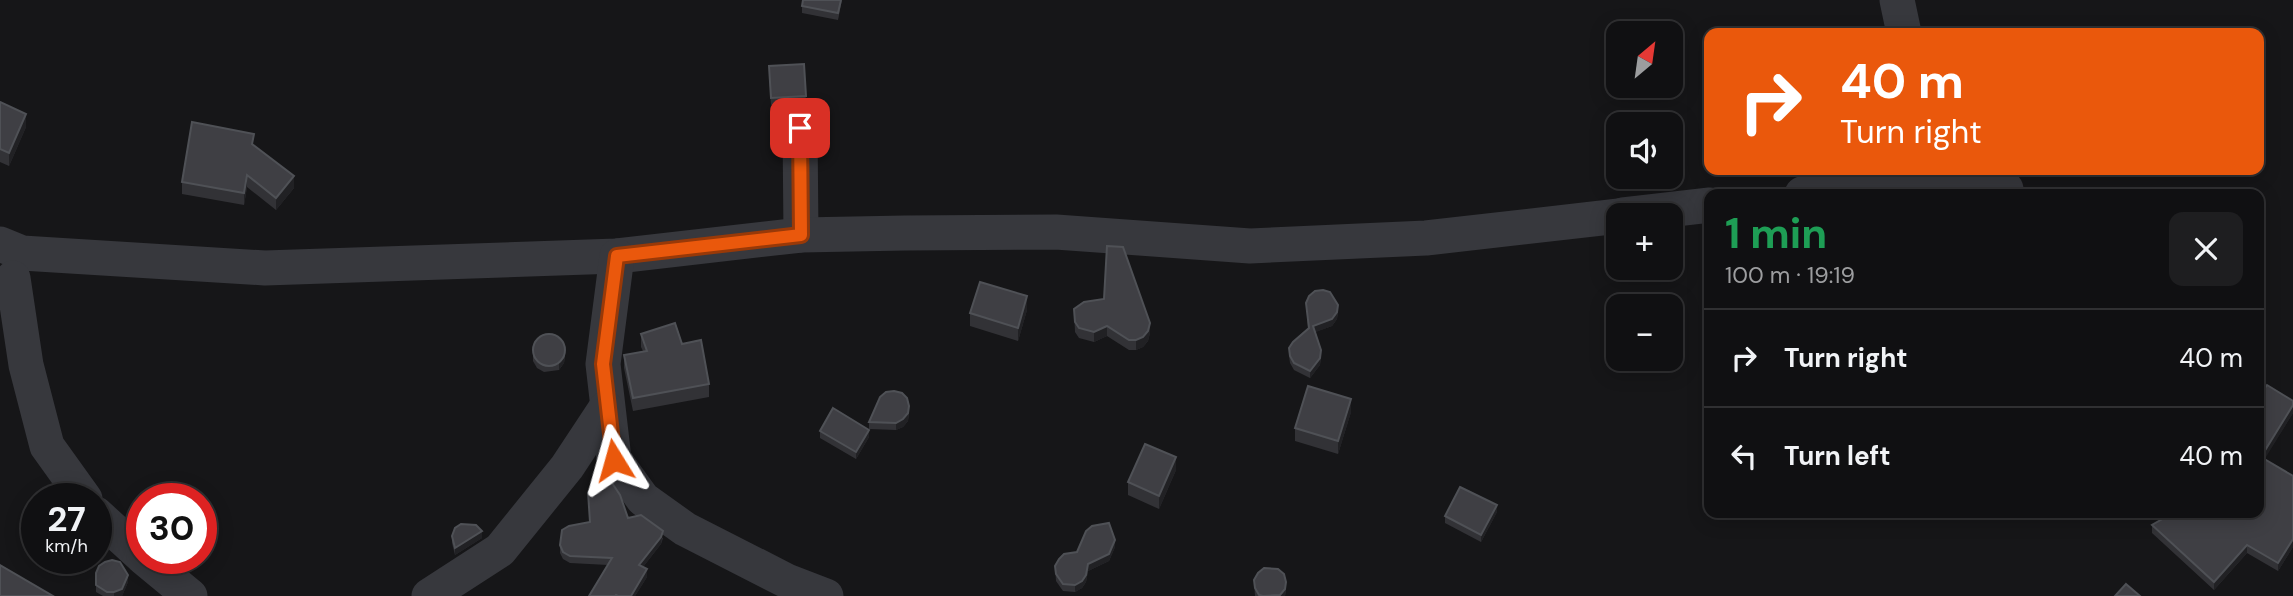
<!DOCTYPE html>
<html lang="en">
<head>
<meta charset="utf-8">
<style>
  :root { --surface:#101012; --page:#1e1e20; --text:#f1f3f6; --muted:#9c9d9f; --line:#303032 }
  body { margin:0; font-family:"DM Sans",sans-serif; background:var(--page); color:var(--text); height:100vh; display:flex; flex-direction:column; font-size:26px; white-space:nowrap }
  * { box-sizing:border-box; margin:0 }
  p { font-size:23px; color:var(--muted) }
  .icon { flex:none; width:38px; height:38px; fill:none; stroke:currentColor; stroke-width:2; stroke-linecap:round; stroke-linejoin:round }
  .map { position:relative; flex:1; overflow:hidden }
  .details { position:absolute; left:1704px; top:189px; width:560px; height:329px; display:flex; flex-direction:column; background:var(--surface); border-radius:14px; box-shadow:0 4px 18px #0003,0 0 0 2px var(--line) }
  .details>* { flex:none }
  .banner { position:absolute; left:1704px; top:28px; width:560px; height:147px; border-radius:14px; box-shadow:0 4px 18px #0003,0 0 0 2px var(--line); background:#ea580c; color:#fff; overflow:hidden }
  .needle { width:46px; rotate:29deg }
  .tools { position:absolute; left:1606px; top:21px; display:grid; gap:14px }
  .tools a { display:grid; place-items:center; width:77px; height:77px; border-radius:14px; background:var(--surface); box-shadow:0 4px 18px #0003,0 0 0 2px var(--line); font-size:35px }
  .speed { position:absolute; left:21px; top:483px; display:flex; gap:14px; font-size:35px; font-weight:700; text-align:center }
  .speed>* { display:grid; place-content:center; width:91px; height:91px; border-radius:50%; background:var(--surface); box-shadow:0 4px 18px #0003,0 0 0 2px var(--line); line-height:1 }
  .speed small { font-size:18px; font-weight:400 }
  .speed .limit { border:10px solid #d22; background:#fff; color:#111 }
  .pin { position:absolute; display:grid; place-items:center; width:60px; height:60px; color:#fff; margin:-30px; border-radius:14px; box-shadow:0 4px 10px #0006 }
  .me { position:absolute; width:77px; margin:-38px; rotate:352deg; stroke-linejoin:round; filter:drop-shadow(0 0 5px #0008) }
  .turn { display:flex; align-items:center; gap:24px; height:147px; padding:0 21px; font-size:32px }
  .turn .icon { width:91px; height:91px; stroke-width:2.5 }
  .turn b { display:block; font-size:49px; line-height:60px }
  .round { display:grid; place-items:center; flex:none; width:74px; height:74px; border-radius:14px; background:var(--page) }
  .head { display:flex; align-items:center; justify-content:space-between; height:119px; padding:0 21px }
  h1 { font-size:42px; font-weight:700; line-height:52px; color:#1e9e55 }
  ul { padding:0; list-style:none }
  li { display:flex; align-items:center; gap:21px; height:98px; padding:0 21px; border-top:2px solid var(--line) }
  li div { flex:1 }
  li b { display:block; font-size:26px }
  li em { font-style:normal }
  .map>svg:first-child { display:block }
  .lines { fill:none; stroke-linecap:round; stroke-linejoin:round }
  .minor { stroke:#37383d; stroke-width:35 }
  .wall { fill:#323236 }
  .shaded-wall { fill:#212124 }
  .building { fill:#3f3f44; stroke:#4f5156; stroke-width:2 }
  .route-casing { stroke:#983908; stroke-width:18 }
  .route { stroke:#ea580c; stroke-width:12 }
</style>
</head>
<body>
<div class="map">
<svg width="2293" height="596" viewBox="0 0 2293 596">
  <rect width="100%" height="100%" fill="#161618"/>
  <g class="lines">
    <g class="minor">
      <path d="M1897 0 1904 33"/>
      <path d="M800 128 801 235"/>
      <path d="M1802 194 1894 183 2006 189"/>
      <path d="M1623 215 1710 205"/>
      <path d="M0 244 22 253 265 268 617 256 801 235 905 233 1056 232 1250 246 1426 238 1619 216"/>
      <path d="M617 256 603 364 614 459 643 499 685 529 787 581 826 596"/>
      <path d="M13 278 26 365 47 446 85 499"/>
      <path d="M96 514 142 556"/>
      <path d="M144 558 190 596"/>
      <path d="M429 596 500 550 567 467 606 408"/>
    </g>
  </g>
  <g class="wall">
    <path d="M842 0 838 20 802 13V6Z"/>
    <path d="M804 64 806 103 771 105 769 73Z"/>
    <path d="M0 102 26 127 9 166 0 162Z"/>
    <path d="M254 146 294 188 276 210 247 187 244 205 182 194V182Z"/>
    <path d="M1306 303 1338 312 1337 319 1332 326 1315 332 1321 357 1320 365 1310 378 1294 370 1290 363 1289 356 1308 329Z"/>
    <path d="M1074 309 1150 333 1148 341 1143 347 1136 350H1129L1107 336 1094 342 1079 338 1075 332Z"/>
    <path d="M1027 310 1018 341 970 326V313Z"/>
    <path d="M641 334 682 344 709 384V397L633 411 624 368V355L643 351 641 347Z"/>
    <path d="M533 354 565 356 564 363 559 370 544 372 537 368 533 361Z"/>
    <path d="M2259 397 2293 401V413L2264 459 2293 476V547L2278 571 2247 553 2214 590 2152 533V525L2171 514 2170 513H2259Z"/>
    <path d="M1351 412 1338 454 1295 441V428Z"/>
    <path d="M909 413 908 421 903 427 896 430 869 429V422Z"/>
    <path d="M820 431 869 437 856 459 820 438Z"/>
    <path d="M1176 470 1159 509 1128 495V482Z"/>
    <path d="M1497 512 1481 542 1445 523V516Z"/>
    <path d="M628 518 663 538 661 544 643 567 647 577 635 596H589L608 565 570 563 563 559 560 553V545Z"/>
    <path d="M452 536 482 538 455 555 452 543Z"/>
    <path d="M1115 547 1109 561 1088 571 1086 582 1082 588 1075 592 1063 591 1056 581 1055 566Z"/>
    <path d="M96 573 128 582 122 596H103L96 592Z"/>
    <path d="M1254 580 1286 589 1285 596H1255Z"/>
  </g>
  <g class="shaded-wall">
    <path d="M26 114V127L9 166V153Z"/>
    <path d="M247 175V187L244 205V193Z"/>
    <path d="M294 176V188L276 210V198Z"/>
    <path d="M1027 296V310L1018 341V328Z"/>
    <path d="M1338 305 1337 319 1332 326 1313 333V326Z"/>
    <path d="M1150 323V333L1148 341 1143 347 1136 350V340Z"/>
    <path d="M1107 326V336L1094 342V332Z"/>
    <path d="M565 349 564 363 559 370V363Z"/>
    <path d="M1321 350 1320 365 1310 378V371Z"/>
    <path d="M1351 399V412L1338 454V441Z"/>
    <path d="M2293 405V413L2261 465V457Z"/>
    <path d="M909 406 908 421 903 427 896 430V423Z"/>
    <path d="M869 430V437L856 459V452Z"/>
    <path d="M1176 457V470L1159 509V496Z"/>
    <path d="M1497 505V512L1481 542V535Z"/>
    <path d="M482 531V538L455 555V548Z"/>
    <path d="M663 531 661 544 639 572V565Z"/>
    <path d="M2293 539V547L2278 571V563Z"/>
    <path d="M1115 540V547L1109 561 1088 571 1086 582 1082 588 1075 592V585L1088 564Z"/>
    <path d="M2247 545V553L2214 590V582Z"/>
    <path d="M647 569V577L635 596H631Z"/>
    <path d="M128 575V582L122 596H114V592Z"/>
    <path d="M1286 582 1285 596H1279Z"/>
  </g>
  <g class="building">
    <path d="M803 0H841L838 13 802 6Z"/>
    <path d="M804 64 806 96 771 98 769 66Z"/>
    <path d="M0 102 26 114 9 153 0 149Z"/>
    <path d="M192 122 254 134 252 144 294 176 276 198 247 175 244 193 182 182Z"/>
    <path d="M1107 246 1123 247 1150 323 1148 331 1143 337 1136 340H1129L1107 326 1094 332 1079 328 1075 322 1074 309 1084 302 1104 299Z"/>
    <path d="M980 282 1027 296 1018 328 970 313Z"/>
    <path d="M1323 290 1330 292 1338 305 1337 312 1332 319 1313 326 1321 350 1320 358 1310 371 1294 363 1290 356 1289 348 1293 342 1309 328 1306 303 1309 296 1315 291Z"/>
    <path d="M675 323 682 344 701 340 709 384 633 398 624 355 647 351 641 334Z"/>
    <circle cx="549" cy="350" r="16"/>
    <path d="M2267 385 2293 401V405L2261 457 2293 476V539L2278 563 2247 545 2214 582 2152 525 2173 513H2259V397Z"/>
    <path d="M1308 386 1351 399 1338 441 1295 428Z"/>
    <path d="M894 391 902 393 907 398 909 406 908 413 903 419 896 423 869 422 880 397 886 392Z"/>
    <path d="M833 408 869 430 856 452 820 431Z"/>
    <path d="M1145 444 1176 457 1159 496 1128 482Z"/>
    <path d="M605 479 610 480 620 495 628 518 641 515 663 531 661 537 639 565 647 569 631 596H618L616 595 615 596H589L612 558 570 556 563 552 560 545 562 530 569 526 590 522 588 492 597 480Z"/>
    <path d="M1460 487 1497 505 1481 535 1445 516Z"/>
    <path d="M1109 523 1115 540 1109 554 1088 564 1086 575 1082 581 1075 585 1063 584 1056 574 1055 566 1059 559 1064 554 1077 552 1086 531 1092 526Z"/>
    <path d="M461 524 476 525 482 531 455 548 452 536 455 528Z"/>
    <path d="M112 560 120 562 128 575 122 589 114 592H107L96 585V573L99 566 105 562Z"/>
    <path d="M0 565 53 596H0Z"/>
    <path d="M1264 568 1278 569 1284 574 1286 582 1285 589 1280 595 1263 596 1259 595 1255 588 1254 580 1258 573Z"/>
    <path d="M2126 584 2140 596H2115Z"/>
  </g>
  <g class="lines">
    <defs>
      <path id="route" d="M614 460 603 364 617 256 801 235 800 128"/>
    </defs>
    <use href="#route" class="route-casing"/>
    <use href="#route" class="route"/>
  </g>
</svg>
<div class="tools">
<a><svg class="needle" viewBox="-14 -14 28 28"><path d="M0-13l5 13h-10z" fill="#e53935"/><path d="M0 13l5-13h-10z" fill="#9c9d9f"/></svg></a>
<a><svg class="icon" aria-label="sound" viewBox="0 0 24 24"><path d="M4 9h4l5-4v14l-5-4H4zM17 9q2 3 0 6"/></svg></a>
<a>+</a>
<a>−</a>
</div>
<div class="speed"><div>27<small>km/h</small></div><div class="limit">30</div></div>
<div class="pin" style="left:800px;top:128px;background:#d93025"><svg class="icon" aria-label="arrive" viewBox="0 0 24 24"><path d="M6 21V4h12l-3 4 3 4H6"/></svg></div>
<svg class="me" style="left:614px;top:460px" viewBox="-20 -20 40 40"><path d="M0-17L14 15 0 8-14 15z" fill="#ea580c" stroke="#fff" stroke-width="4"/></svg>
<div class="banner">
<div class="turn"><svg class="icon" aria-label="right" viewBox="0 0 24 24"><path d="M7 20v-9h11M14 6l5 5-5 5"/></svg><div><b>40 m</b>Turn right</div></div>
</div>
<section class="details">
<div class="head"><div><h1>1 min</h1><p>100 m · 19:19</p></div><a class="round"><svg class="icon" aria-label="close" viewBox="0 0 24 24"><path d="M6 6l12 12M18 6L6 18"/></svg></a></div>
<ul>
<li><svg class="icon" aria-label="right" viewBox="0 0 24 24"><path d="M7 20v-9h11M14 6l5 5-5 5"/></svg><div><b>Turn right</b></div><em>40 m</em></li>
<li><svg class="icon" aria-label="left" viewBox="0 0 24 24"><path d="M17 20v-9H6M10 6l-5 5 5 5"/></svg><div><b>Turn left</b></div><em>40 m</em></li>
</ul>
</section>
</div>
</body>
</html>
